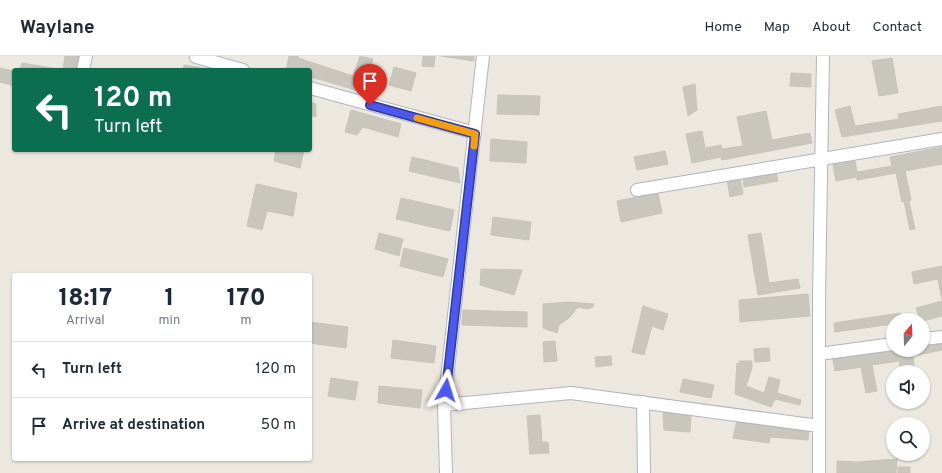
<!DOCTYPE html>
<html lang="en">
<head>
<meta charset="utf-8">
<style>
  :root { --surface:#fff; --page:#f6f6f7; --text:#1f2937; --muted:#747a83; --line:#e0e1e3 }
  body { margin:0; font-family:Overpass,sans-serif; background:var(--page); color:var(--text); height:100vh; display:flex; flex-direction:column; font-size:15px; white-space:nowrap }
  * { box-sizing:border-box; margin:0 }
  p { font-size:13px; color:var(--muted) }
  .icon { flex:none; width:22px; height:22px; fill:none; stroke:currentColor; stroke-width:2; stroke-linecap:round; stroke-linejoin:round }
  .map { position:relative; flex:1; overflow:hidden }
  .panel { position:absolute; left:12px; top:217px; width:300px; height:188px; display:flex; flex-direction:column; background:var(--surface); border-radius:4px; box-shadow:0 1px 3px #0004 }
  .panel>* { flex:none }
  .banner { position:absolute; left:12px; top:12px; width:300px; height:84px; border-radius:4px; box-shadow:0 1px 3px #0004; background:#0b6e4f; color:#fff; overflow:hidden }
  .needle { width:26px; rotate:19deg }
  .tools { position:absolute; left:886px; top:257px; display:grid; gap:8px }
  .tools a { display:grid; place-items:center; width:44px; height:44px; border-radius:50%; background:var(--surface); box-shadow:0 1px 3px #0004; font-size:20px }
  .pin { position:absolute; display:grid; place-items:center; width:34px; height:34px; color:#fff; margin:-41px -17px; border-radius:50% 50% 50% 0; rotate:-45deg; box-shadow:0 0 4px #0007 }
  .pin .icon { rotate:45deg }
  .me { position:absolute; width:44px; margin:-22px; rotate:6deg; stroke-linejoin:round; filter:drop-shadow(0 0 3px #0008) }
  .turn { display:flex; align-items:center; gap:14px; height:84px; padding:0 16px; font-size:18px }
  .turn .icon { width:52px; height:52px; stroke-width:2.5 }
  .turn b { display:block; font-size:28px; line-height:34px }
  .eta { display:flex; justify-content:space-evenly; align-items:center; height:68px; text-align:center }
  .eta b { font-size:24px; font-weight:800; line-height:28px }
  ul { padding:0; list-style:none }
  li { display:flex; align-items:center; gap:12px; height:56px; padding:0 16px; border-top:1px solid var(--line) }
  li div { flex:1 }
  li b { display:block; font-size:15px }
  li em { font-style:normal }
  header { display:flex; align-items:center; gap:24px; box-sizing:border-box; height:56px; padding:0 20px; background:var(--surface); border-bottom:1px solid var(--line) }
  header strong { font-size:19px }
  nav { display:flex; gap:22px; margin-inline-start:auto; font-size:14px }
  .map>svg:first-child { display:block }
  .building { fill:#c8c6bd; stroke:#c8c4b9 }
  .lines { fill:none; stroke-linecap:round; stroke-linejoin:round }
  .street-casing { stroke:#b2b4be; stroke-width:14 }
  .street { stroke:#fff; stroke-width:12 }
  .route-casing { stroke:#313a99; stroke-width:10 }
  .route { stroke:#4c59ec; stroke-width:7 }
  .slow { stroke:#f59e0b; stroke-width:7 }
</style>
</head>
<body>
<header>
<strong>Waylane</strong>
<nav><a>Home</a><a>Map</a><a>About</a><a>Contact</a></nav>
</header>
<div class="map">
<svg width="942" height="417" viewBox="0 0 942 417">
  <rect width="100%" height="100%" fill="#ece8df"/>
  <g class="building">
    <path d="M65 0H79L77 14H20L22 7 63 14Z"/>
    <path d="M289 0H298V2L329 12 325 25 310 21V14H286Z"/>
    <path d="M360 0 373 3 362 36 325 25 329 12 353 20Z"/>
    <path d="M423 0H435L434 11 422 10Z"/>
    <path d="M441 0H474V5Z"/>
    <path d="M892 2 898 37 879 40 872 5Z"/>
    <path d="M184 9 197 11 210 14H183Z"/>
    <path d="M394 11 416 17 411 35 389 29Z"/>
    <path d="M0 12 14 15V30L0 26Z"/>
    <path d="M791 17 811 18V31L790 30Z"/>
    <path d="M695 28 697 54 688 60 683 31Z"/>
    <path d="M498 39 540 40 539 59 497 58Z"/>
    <path d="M310 46 316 48V61L310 59Z"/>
    <path d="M850 50 855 70 899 63 898 58 942 50V65L842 81 835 54Z"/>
    <path d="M351 54 401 68 398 81 363 71 357 79 345 76Z"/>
    <path d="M766 55 772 84 810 77 812 87 722 104 721 101 692 107 686 78 702 75 705 92 721 89 722 93 743 90 737 61Z"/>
    <path d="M491 83 527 86 526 107 490 105Z"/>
    <path d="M942 91V108L905 115 911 144 909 145 915 173 910 174 904 145 902 146 896 117 857 124V121L836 125 833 109 855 105 857 116 892 110 890 101Z"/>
    <path d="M276 94H304L300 112 274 105Z"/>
    <path d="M665 95 668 108 637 114 634 101Z"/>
    <path d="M412 101 458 112 460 127 409 115Z"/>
    <path d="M776 116 778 125 744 131 743 123Z"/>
    <path d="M740 121 743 138 730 141 727 124Z"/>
    <path d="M257 128 297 137 293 160 267 155 262 174 247 170 256 129Z"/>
    <path d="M658 137 662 157 621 166 617 145Z"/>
    <path d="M401 142 454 154 450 175 396 163Z"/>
    <path d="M493 161 531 166 529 184 491 179Z"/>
    <path d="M379 177 403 183 399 200 375 193Z"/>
    <path d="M761 177 769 227 798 223 800 232 758 239 748 179Z"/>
    <path d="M404 192 448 203 443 221 400 210Z"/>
    <path d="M942 210V244L938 223 914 228 912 216Z"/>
    <path d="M481 213 522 214 514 239 480 229Z"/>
    <path d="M808 238 810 260 740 266 739 244Z"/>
    <path d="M942 245V260L923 265 920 264 916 252Z"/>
    <path d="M567 246 594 248 593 251 587 253 578 251 569 262 559 269 557 277 543 272V248Z"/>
    <path d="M643 250 668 258 663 274 652 270 644 299 632 296Z"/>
    <path d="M463 254 527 256V271L462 269Z"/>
    <path d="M900 257 901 264H893V268L835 276 834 267Z"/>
    <path d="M310 266 348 271 346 292 310 287Z"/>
    <path d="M942 282V294L913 300 915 316H901L899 305 872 309 877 335 866 337 861 311 835 315 832 298 893 294H923V286Z"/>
    <path d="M393 284 436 290 434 307 391 302Z"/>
    <path d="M555 285 557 305 544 306 543 286Z"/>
    <path d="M769 292 770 305 755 306 754 293Z"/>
    <path d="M611 300 612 309 596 311 595 301Z"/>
    <path d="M739 305H752V312L746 330 764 337 769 321 780 324 777 337 801 344 800 349 775 343 771 351 735 338 737 307 740 308Z"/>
    <path d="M331 322 358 326 355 344 328 340Z"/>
    <path d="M683 323 714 329 711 342 680 336Z"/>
    <path d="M379 330 422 334 420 352 378 347Z"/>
    <path d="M663 356 691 360 690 376 664 374Z"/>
    <path d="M540 359 542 386H548L549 397 530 398 527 360Z"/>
    <path d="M737 364 762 370V368L809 372 808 384 770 381 769 387 733 382Z"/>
    <path d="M897 403 896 417H837V405L857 406Z"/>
    <rect x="898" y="411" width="12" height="6"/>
  </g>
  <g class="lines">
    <defs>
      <g id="street">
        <path d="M196 0V1L243 14"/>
        <path d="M83 14 86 0"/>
        <path d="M310 32 475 77"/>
        <path d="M637 134 942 83"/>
        <path d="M923 283 942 281"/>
        <path d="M819 298 893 288"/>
        <path d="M643 346 644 417"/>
        <path d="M444 349 571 337 819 370"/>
        <path d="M446 417 444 349 483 0"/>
        <path d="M819 417V241L823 0"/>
      </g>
    </defs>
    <use href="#street" class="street-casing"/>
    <use href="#street" class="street"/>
  </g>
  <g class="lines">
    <defs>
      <path id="route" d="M370 49 475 78 446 334"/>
    </defs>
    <use href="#route" class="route-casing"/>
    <use href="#route" class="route"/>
    <path class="slow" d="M417 62 475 78 474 90"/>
  </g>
</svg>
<div class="tools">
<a><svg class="needle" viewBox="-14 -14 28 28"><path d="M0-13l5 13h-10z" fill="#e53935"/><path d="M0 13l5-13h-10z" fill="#747a83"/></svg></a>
<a><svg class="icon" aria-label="sound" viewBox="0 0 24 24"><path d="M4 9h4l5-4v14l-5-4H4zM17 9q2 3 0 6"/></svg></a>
<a><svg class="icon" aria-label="search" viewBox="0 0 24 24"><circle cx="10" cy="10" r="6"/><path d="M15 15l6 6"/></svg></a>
</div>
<div class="pin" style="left:370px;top:49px;background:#d93025"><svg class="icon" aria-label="arrive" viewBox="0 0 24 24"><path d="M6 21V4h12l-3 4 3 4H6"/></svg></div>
<svg class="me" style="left:446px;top:334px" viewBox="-20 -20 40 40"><path d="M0-17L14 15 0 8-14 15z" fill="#4c59ec" stroke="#fff" stroke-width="4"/></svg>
<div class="banner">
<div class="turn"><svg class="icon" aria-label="left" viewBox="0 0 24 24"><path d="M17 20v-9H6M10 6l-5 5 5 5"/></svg><div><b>120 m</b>Turn left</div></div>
</div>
<section class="panel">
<div class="eta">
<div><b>18:17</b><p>Arrival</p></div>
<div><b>1</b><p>min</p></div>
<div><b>170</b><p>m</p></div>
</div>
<ul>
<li><svg class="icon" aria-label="left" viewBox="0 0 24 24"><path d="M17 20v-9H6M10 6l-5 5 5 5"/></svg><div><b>Turn left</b></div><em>120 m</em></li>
<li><svg class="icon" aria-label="arrive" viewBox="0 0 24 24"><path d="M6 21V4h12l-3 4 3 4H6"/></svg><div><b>Arrive at destination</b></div><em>50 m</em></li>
</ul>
</section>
</div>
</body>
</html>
